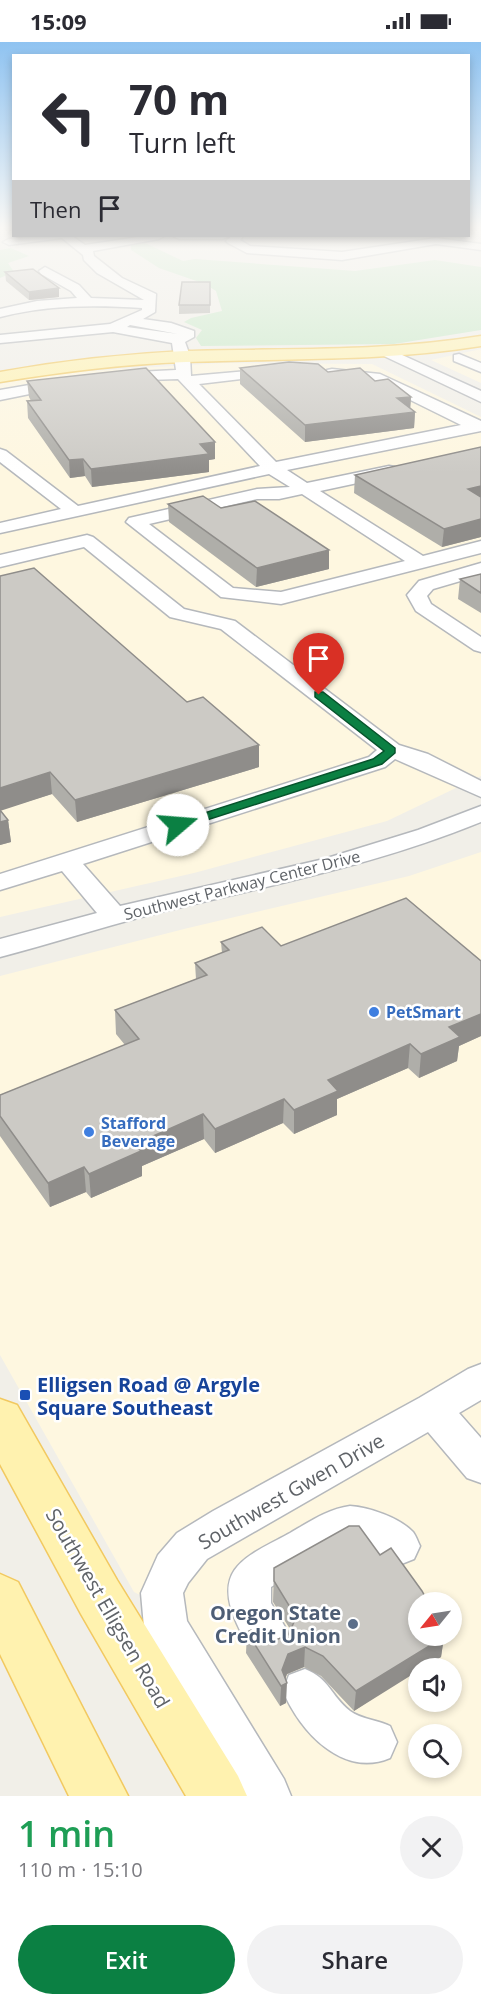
<!DOCTYPE html>
<html lang="en">
<head>
<meta charset="utf-8">
<style>
  :root { --surface:#fff; --page:#f2f2f3; --text:#2b2b33; --muted:#7c7c81; --accent:#0b8043 }
  body { margin:0; font-family:"Open Sans",sans-serif; background:var(--page); color:var(--text); height:100vh; display:flex; flex-direction:column; font-size:22px; white-space:nowrap }
  * { box-sizing:border-box; margin:0 }
  p { font-size:20px; color:var(--muted) }
  .icon { flex:none; width:33px; height:33px; fill:none; stroke:currentColor; stroke-width:2; stroke-linecap:round; stroke-linejoin:round }
  .map { position:relative; height:1754px; overflow:hidden }
  .drawer { display:flex; flex-direction:column; background:var(--surface); flex:1 }
  .drawer>* { flex:none }
  .top-card { position:absolute; left:12px; top:12px; width:458px; height:183px; border-radius:0px; box-shadow:0 3px 9px #0003; background:#fff; color:var(--text); overflow:hidden }
  .needle { width:39px; rotate:240deg }
  .controls { position:absolute; left:408px; top:1550px; display:grid; gap:12px }
  .controls a { display:grid; place-items:center; width:54px; height:54px; border-radius:50%; background:var(--surface); box-shadow:0 3px 9px #0003; font-size:30px }
  .pin { position:absolute; display:grid; place-items:center; width:51px; height:51px; color:#fff; margin:-62px -26px; border-radius:50% 50% 50% 0; rotate:-45deg; box-shadow:0 0 6px #0007 }
  .pin .icon { rotate:45deg }
  .me { position:absolute; width:66px; margin:-33px; rotate:72deg; stroke-linejoin:round; filter:drop-shadow(0 0 4px #0008) }
  .turn { display:flex; align-items:center; gap:21px; height:126px; padding:0 18px; font-size:27px }
  .turn .icon { width:78px; height:78px; stroke-width:2.5 }
  .turn b { display:block; font-size:42px; line-height:51px }
  .then { display:flex; align-items:center; height:57px; padding:0 18px; background:#0003; gap:12px; font-size:22px }
  .round { display:grid; place-items:center; flex:none; width:63px; height:63px; border-radius:32px; background:var(--page) }
  .headline { display:flex; align-items:center; justify-content:space-between; height:102px; padding:0 18px }
  h1 { font-size:36px; font-weight:600; line-height:45px; color:#1e9e55 }
  .button { display:flex; gap:12px; margin-top:auto; padding:12px 18px }
  .button a { flex:1; height:69px; border-radius:36px; background:var(--accent); color:#fff; font-size:24px; font-weight:600; line-height:69px; text-align:center }
  .button a+a { background:var(--page); color:var(--text) }
  .status { display:flex; justify-content:space-between; align-items:center; height:42px; padding:0 30px; background:var(--surface); direction:ltr }
  .status svg { height:16px; fill:currentColor }
  .map>svg:first-child { display:block }
  .commercial { fill:#fef7e0; fill-rule:evenodd }
  .green { fill:#c5e8c5 }
  .lines { fill:none; stroke-linecap:round; stroke-linejoin:round }
  .minor-casing { stroke:#b5b8bc; stroke-width:3 }
  .major-casing { stroke:#f2c960; stroke-width:3 }
  .minor { fill:#fff; fill-rule:evenodd }
  .major { fill:#fff2af; fill-rule:evenodd }
  .wall { fill:#afaea9 }
  .shaded-wall { fill:#8f8d8a }
  .building { fill:#cccac5; stroke:#8f8d8a; stroke-width:1.5 }
  .route { fill:#0b8043; stroke:#07532c; stroke-width:1.5 }
  .shop-dot { fill:#3f7fe0; stroke:#fff; stroke-width:2 }
  .transit-dot { fill:#1a4fb4; stroke:#fff; stroke-width:2 }
  .service-dot { fill:#5c6f8a; stroke:#fff; stroke-width:2 }
  .labels { text-anchor:middle; dominant-baseline:central; stroke-width:5; stroke-linejoin:round; paint-order:stroke }
  .street-label { font-size:16px; fill:#5f6368; stroke:#fff }
  .shop-label { font-size:16px; font-weight:bold; fill:#366cbe; stroke:#fff; text-anchor:start }
  .near-transit-label { font-size:20px; font-weight:bold; fill:#164399; stroke:#fff; text-anchor:start }
  .near-street-label { font-size:20px; fill:#5f6368; stroke:#fff }
  .near-service-label { font-size:20px; font-weight:bold; fill:#4e5e75; stroke:#fff; text-anchor:end }
</style>
</head>
<body>
<div class="status"><b>15:09</b><svg viewBox="0 0 49 12"><path d="M0 12V9h3v3zM5 12V6h3v6zM10 12V3h3v9zM15 12V0h3v12zM26 1h20v11H26zM47 4h2v5h-2z"/></svg></div>
<div class="map">
<svg width="481" height="1754" viewBox="0 0 481 1754">
  <rect width="100%" height="100%" fill="#f1efe8"/>
  <g class="commercial">
    <path d="M481 307V341L431 318Z"/>
    <path d="M223 321 372 322 481 375V734L387 779 194 831 0 875V342L58 331Z"/>
    <path d="M481 810V1754H288L182 1574 134 1550 0 1313V934L188 886 409 834ZM418 1560H452V1593H418ZM418 1626H452V1659H418ZM418 1692H452V1725H418Z"/>
  </g>
  <g class="green">
    <path d="M143 200 183 219 195 217 355 229 435 218 481 225V288L394 302 201 304 196 296 202 288 184 280 191 276 222 269 216 249 205 242 159 226 131 208V202Z"/>
    <path d="M11 206 29 214 8 221 14 230 0 236V208Z"/>
  </g>
  <g class="lines">
    <defs>
      <g id="minor">
        <path d="M34 194H72L85 203 145 194H164L159 197 93 209 94 214 122 236 156 252 155 270 143 277 171 281 194 289V295L185 300 190 314 191 334 281 326 283 329 276 333 199 342 276 420 461 383 372 339 327 334 325 331 327 328 332 327 380 332 481 379V389L287 428 307 441 389 424 395 425 397 429 395 433 320 449 423 514 481 499V511L281 562 221 555 126 480 129 476 257 447 290 445 269 432 0 491V481L61 467 0 420V407L6 409 78 464 260 424 178 337 117 339 110 335 117 331 176 328 172 301 113 290 0 301V293L110 282 142 268V266C93 263 48 263 0 275V267L37 259 77 256 71 249 41 232 39 229 45 225 79 243 91 256 144 258 97 231 84 218 83 213 62 196 9 203 3 200 9 197ZM130 283 178 292 127 285ZM302 452 405 519 281 550 233 546 149 482 257 457H279Z"/>
        <path d="M173 194H229L223 197H179Z"/>
        <path d="M232 194H243L240 198 250 204 342 210 436 196 481 202V208L436 202 342 218 247 211 228 201 226 199Z"/>
        <path d="M389 307 481 349V360L384 314V308Z"/>
        <path d="M459 312 481 321V330L454 319V313Z"/>
        <path d="M64 337 69 338 71 341 69 344 0 358V348Z"/>
        <path d="M87 493 93 495 184 567 235 579 399 703 428 712 481 739V755L395 717 385 725 83 822 120 864 324 817 418 788 481 764V780C374 824 261 845 149 873 99 886 50 902 0 915V897L97 871 62 829 0 848V832L369 715 377 708 221 587 170 575 84 505 0 525V513Z"/>
        <path d="M481 521V533L433 547 427 554 431 562 481 595V610L474 608 416 569 407 553 419 539Z"/>
        <path d="M481 1322V1358L459 1371 481 1396V1441L467 1436 428 1390 207 1517 188 1541 183 1551 187 1579 284 1737 291 1754H241L144 1585 141 1551 158 1513 177 1491 213 1469 419 1356 468 1327Z"/>
        <path d="M350 1464C369 1465 400 1476 413 1490 416 1494 418 1500 420 1504L414 1517 399 1523 361 1503 347 1502 271 1545V1561L292 1597 285 1612 270 1618C253 1611 245 1600 237 1582 211 1525 248 1514 290 1491 309 1480 328 1467 350 1464Z"/>
        <path d="M305 1627C330 1637 330 1653 350 1669 361 1677 377 1678 390 1684L397 1700 390 1716C343 1736 300 1690 283 1649L289 1633Z"/>
      </g>
      <g id="major">
        <path d="M481 294V304C383 320 285 316 186 320 123 322 61 330 0 340V330C61 319 123 312 186 309 285 306 383 310 481 294Z"/>
        <path d="M0 1357 17 1363 117 1538 238 1734 247 1754H186L81 1572 0 1422Z"/>
        <path d="M0 1532 18 1540 128 1754H69L0 1612Z"/>
      </g>
    </defs>
    <use href="#minor" class="minor-casing"/>
    <use href="#major" class="major-casing"/>
    <use href="#minor" class="minor"/>
    <use href="#major" class="major"/>
  </g>
  <g class="wall">
    <path d="M5 230 59 255 29 258 6 239Z"/>
    <path d="M210 240V271L179 272V263Z"/>
    <path d="M240 326 328 330 375 339 411 355 410 366 415 370 414 386 305 400 240 342Z"/>
    <path d="M27 339 215 417 209 418V430L92 445 85 434 70 436 28 376 27 359H31L29 355Z"/>
    <path d="M481 405V495L442 505 354 451 355 433Z"/>
    <path d="M168 462 221 466 329 527 256 545 169 480Z"/>
    <path d="M481 532V571L458 557 460 537Z"/>
    <path d="M0 534 187 660 259 725 77 780 52 752 0 768 8 778 11 800 0 803Z"/>
    <path d="M221 900 481 919V994L459 1004 457 1019 419 1036 408 1026 337 1057V1073L294 1092 283 1081 215 1111 204 1097 142 1124V1134L91 1156 86 1150 50 1165 0 1094V1053L125 1003 116 992 115 968 196 937 195 921 222 911Z"/>
    <path d="M380 1513 418 1560 444 1595 441 1615 423 1626H418L354 1669 321 1634 304 1625 287 1632 285 1637 286 1661 280 1664 246 1611 247 1590 271 1600 288 1593 290 1587 273 1560 274 1526Z"/>
  </g>
  <g class="shaded-wall">
    <path d="M59 246V255L29 258V250Z"/>
    <path d="M411 355 410 370H415L414 386 305 400V383L397 356Z"/>
    <path d="M215 400V417L209 418V430L92 445 91 427 200 402Z"/>
    <path d="M83 417 85 434 70 436 69 418Z"/>
    <path d="M481 444V462L468 447Z"/>
    <path d="M481 477V495L442 505 444 487Z"/>
    <path d="M329 508V527L256 545 257 526Z"/>
    <path d="M259 703V725L77 780 75 758Z"/>
    <path d="M50 730 52 752 0 769V746Z"/>
    <path d="M8 778 11 800 0 803V780Z"/>
    <path d="M481 972V994L459 1004 457 1019 419 1036 421 1012 449 985Z"/>
    <path d="M410 1002 408 1026 337 1057V1073L294 1092V1068L328 1038Z"/>
    <path d="M284 1057 283 1081 215 1111V1087Z"/>
    <path d="M203 1072 204 1097 142 1124V1134L91 1156 89 1132 135 1102Z"/>
    <path d="M84 1125 86 1150 50 1165 48 1141Z"/>
    <path d="M444 1595 441 1615 423 1626H418V1629L354 1669 356 1649Z"/>
    <path d="M305 1605 304 1625 287 1632 283 1643 287 1641 286 1661 280 1664 282 1628 288 1612Z"/>
  </g>
  <g class="building">
    <path d="M33 227 59 246 29 250 5 230Z"/>
    <path d="M182 240H210V263H179Z"/>
    <path d="M289 320 318 322 328 330 360 326 375 339 388 337 411 355 397 356 415 370 305 383 240 326Z"/>
    <path d="M146 326 215 400 200 402 209 412 91 427 83 417 69 418 27 359 41 358 27 339Z"/>
    <path d="M481 405V444L468 447 481 455V477L444 487 355 433Z"/>
    <path d="M203 454 221 466 255 459 329 508 257 526 168 462Z"/>
    <path d="M34 526 187 660 203 655 259 703 75 758 50 730 0 746V534Z"/>
    <path d="M481 532V551L460 537Z"/>
    <path d="M0 768 8 778 0 780Z"/>
    <path d="M406 856 481 919V972L449 985 460 995 421 1012 410 1002 328 1038 338 1049 294 1068 284 1057 215 1087 203 1072 135 1102 141 1109 89 1132 84 1125 48 1141 0 1074V1053L139 997 115 968 207 933 195 921 229 908 221 900 262 885 281 904Z"/>
    <path d="M349 1484H359L380 1513 391 1506 422 1549 428 1560H418V1593H443L444 1595 356 1649 323 1614 305 1605 288 1612 282 1628 287 1641 281 1644 247 1590 251 1588 271 1600 288 1593 295 1578 290 1565 274 1539V1526Z"/>
  </g>
  <linearGradient id="sky" x2="0" y2="1"><stop stop-color="#8fc3f1"/><stop offset="0.43" stop-color="#f9f8f5"/><stop offset="1" stop-color="#f9f8f5" stop-opacity="0"/></linearGradient>
  <rect width="481" height="431" fill="url(#sky)"/>
  <path class="route" d="M315 650H323L395 706V711L382 722 182 786H173V781L373 717 384 709 315 655Z"/>
  <g class="shop-dot">
    <circle cx="374" cy="970" r="6"/>
    <circle cx="89" cy="1090" r="6"/>
  </g>
  <rect class="transit-dot" x="19" y="1347" width="12" height="12" rx="3"/>
  <circle class="service-dot" cx="353" cy="1582" r="6"/>
  <g class="labels">
    <g class="street-label">
      <text transform="translate(242 843) rotate(-14)">Southwest Parkway Center Drive</text>
    </g>
    <g class="shop-label">
      <text x="386" y="970">PetSmart</text>
      <text x="101" y="1081">Stafford<tspan x="101" dy="18">Beverage</tspan></text>
    </g>
    <g class="near-transit-label">
      <text x="37" y="1342">Elligsen Road @ Argyle<tspan x="37" dy="23">Square Southeast</tspan></text>
    </g>
    <g class="near-street-label">
      <text transform="translate(291 1449) rotate(-30)">Southwest Gwen Drive</text>
      <text transform="translate(108 1566) rotate(60)">Southwest Elligsen Road</text>
    </g>
    <g class="near-service-label">
      <text x="341" y="1570">Oregon State<tspan x="341" dy="23">Credit Union</tspan></text>
    </g>
  </g>
</svg>
<div class="controls">
<a><svg class="needle" viewBox="-14 -14 28 28"><path d="M0-13l5 13h-10z" fill="#e53935"/><path d="M0 13l5-13h-10z" fill="#7c7c81"/></svg></a>
<a><svg class="icon" aria-label="sound" viewBox="0 0 24 24"><path d="M4 9h4l5-4v14l-5-4H4zM17 9q2 3 0 6"/></svg></a>
<a><svg class="icon" aria-label="search" viewBox="0 0 24 24"><circle cx="10" cy="10" r="6"/><path d="M15 15l6 6"/></svg></a>
</div>
<div class="pin" style="left:319px;top:653px;background:#d93025"><svg class="icon" aria-label="arrive" viewBox="0 0 24 24"><path d="M6 21V4h12l-3 4 3 4H6"/></svg></div>
<svg class="me" style="left:178px;top:783px" viewBox="-20 -20 40 40"><circle r="19" fill="#fff"/><path d="M0-13L10 11 0 6-10 11z" fill="#0b8043"/></svg>
<div class="top-card">
<div class="turn"><svg class="icon" aria-label="left" viewBox="0 0 24 24"><path d="M17 20v-9H6M10 6l-5 5 5 5"/></svg><div><b>70 m</b>Turn left</div></div>
<div class="then">Then<svg class="icon" aria-label="arrive" viewBox="0 0 24 24"><path d="M6 21V4h12l-3 4 3 4H6"/></svg></div>
</div>
</div>
<section class="drawer">
<div class="headline"><div><h1>1 min</h1><p>110 m · 15:10</p></div><a class="round"><svg class="icon" aria-label="close" viewBox="0 0 24 24"><path d="M6 6l12 12M18 6L6 18"/></svg></a></div>
<div class="button"><a>Exit</a><a>Share</a></div>
</section>
</body>
</html>
